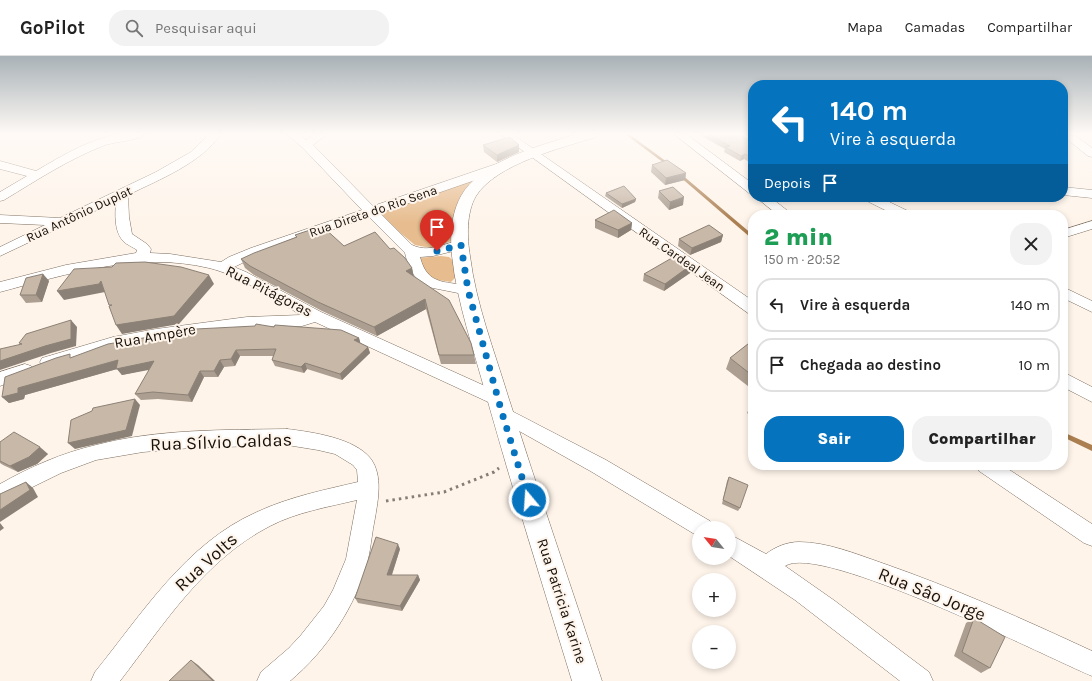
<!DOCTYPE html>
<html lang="pt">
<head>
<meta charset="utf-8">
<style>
  :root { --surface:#fff; --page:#f2f2f2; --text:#222; --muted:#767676; --line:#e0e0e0; --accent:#0673be }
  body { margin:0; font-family:Karla,sans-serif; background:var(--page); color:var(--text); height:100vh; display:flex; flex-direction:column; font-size:15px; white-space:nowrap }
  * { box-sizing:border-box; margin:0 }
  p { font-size:13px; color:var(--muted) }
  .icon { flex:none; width:22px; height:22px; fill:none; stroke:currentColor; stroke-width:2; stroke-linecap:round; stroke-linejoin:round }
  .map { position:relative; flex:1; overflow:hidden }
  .panel { position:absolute; left:748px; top:154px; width:320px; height:260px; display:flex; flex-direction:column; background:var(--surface); border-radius:16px; box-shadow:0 2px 6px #0003 }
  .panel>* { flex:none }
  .guide { position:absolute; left:748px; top:24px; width:320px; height:122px; border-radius:16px; box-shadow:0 2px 6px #0003; background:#0673be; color:#fff; overflow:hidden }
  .needle { width:26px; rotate:300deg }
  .tools { position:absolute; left:692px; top:465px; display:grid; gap:8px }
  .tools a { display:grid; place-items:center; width:44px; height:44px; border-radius:50%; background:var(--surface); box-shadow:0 2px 6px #0003; font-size:20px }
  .pin { position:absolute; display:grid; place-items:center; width:34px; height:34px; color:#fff; margin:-41px -17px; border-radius:50% 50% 50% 0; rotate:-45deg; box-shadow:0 0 4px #0007 }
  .pin .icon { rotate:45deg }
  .me { position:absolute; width:44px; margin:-22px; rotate:342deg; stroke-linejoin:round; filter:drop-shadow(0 0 3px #0008) }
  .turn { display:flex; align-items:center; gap:14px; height:84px; padding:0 16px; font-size:18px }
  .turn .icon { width:52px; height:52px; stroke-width:2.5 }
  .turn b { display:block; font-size:28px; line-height:34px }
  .then { display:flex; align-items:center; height:38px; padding:0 16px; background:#0003; gap:8px; font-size:15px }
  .round { display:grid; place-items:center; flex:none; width:42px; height:42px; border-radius:16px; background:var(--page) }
  .overview { display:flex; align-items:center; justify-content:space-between; height:68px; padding:0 16px }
  h1 { font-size:24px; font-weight:800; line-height:30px; color:#1e9e55 }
  .cta { display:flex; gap:8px; margin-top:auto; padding:8px 16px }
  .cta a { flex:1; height:46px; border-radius:16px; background:var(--accent); color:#fff; font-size:16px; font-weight:800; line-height:46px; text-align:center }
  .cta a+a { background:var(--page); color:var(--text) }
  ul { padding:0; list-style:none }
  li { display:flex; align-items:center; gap:12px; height:54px; margin:0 8px 6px; padding:0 8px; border:2px solid var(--line); border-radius:16px }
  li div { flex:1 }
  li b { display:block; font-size:15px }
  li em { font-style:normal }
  header { display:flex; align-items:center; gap:24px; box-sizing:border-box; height:56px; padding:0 20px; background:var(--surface); border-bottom:1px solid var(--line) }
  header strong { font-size:19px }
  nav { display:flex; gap:22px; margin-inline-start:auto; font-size:14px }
  .search { width:280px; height:36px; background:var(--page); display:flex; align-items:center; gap:10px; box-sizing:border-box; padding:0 14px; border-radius:16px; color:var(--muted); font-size:15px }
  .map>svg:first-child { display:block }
  .green { fill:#e7bd90 }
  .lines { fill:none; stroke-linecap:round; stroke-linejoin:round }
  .stream { fill:#ab7f50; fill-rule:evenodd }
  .minor-casing { stroke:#7d6e5f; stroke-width:1 }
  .major-casing { stroke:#7d6e5f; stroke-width:1 }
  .path { stroke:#857d76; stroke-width:3; stroke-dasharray:2.5 4; stroke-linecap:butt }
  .minor { fill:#fff; fill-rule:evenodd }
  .major { fill:#fff; fill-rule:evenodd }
  .wall { fill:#ac9e90 }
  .shaded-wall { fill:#8c8176 }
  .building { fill:#c8b8a8; stroke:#8c8176 }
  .route { stroke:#0673be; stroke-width:7; stroke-dasharray:0 12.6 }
  .labels { text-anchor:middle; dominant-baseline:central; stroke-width:4; stroke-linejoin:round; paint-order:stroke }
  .far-street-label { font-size:13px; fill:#16100b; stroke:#fef4ea }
  .street-label { font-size:15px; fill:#16100b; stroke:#fef4ea }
  .near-street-label { font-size:18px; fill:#16100b; stroke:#fef4ea }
</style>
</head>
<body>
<header>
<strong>GoPilot</strong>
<div class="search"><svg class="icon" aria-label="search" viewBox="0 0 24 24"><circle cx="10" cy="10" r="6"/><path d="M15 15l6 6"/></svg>Pesquisar aqui</div>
<nav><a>Mapa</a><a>Camadas</a><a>Compartilhar</a></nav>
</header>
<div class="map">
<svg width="1092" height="625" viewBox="0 0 1092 625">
  <rect width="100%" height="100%" fill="#fef4ea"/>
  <g class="green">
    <path d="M474 122 477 126 452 185 431 192 415 189 377 158Z"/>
    <path d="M441 200 449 201 456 207 457 220 451 226 431 223 417 202Z"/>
  </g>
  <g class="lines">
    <g class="stream">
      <path d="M625 78H629L671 109 668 110Z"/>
      <path d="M679 118H681L753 179V182H751L679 120Z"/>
      <path d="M1063 376 1092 389V395L1063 381Z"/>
    </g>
    <defs>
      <g id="minor">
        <path d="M120 78H145C141 84 114 86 105 89 69 103 37 124 4 144L0 145V136L27 120 0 113V105L36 115C62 100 89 83 120 78Z"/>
        <path d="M210 78H221C200 108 160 123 128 139L129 161 132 178 147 188 151 193 150 197 170 198 221 206 229 201 251 192 362 154 302 91 286 78H298L306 84 315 78H327L313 89 373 150 499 107H507L509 110 507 113 380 157 412 189C433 199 448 182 466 186L468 189 466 192 433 200 420 201C428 232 448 224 473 231L475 234 473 237 468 239 423 230 409 213 405 197 369 161 261 198 234 211 246 216 321 256 505 339 508 344 505 349 502 350 606 404 710 465 714 472H699V480L696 479 592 416 496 362 493 357 496 352 499 351 315 266 302 270 247 271 156 285 113 293 48 312 42 310 40 306 42 302 113 281 156 273 247 261 301 259C275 244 239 219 209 212 138 195 68 218 0 236V226L66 209 136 197 137 194C133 191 127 189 123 185 114 175 115 158 116 145L0 200V191L45 169 0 167V159L60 162 156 116 191 96Z"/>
        <path d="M500 78H512L753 245V258L748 257Z"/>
        <path d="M674 78H686L753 128V138L749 137Z"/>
        <path d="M737 78 753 80V87L738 80Z"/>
        <path d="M1072 79 1076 80 1092 92V101L1088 100 1068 84 1066 82Z"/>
        <path d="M1063 131 1092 134V142L1063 139Z"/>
        <path d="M756 141H770L793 159H778Z"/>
        <path d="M863 141H879L910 156 912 159H895L865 144Z"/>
        <path d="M1092 165V173L1063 182V174Z"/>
        <path d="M1063 231 1092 245V256L1063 242Z"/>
        <path d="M25 308 31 310 34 314 31 318 0 330V316Z"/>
        <path d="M1063 316 1092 331V346L1063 331Z"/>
        <path d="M287 373C312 376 355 382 371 403 383 420 378 444 375 462 372 476 371 490 368 504 356 550 326 595 290 625H257L261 616 289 592 301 579 324 550 333 534 346 503 357 444C328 451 297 456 270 470 204 504 164 568 120 625H91L95 616C142 558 186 487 257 456 289 441 324 434 358 426L357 414 353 409 335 398 318 394 287 389 191 392 143 396 96 404 61 417 0 447V428C30 411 62 397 96 389 157 373 224 374 287 373Z"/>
        <path d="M976 409H1002L1092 468V490L1084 487 979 415Z"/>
        <path d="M729 478 766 498C775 491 787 486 799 486 827 486 856 498 882 507 954 532 1023 563 1092 595V620C1046 601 820 486 785 510L835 545 905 598 929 616 933 625H900L795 544 729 500Z"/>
      </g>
      <path id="major" d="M577 78H598L596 81C561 92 496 108 476 140 466 157 467 182 470 200 476 248 494 294 508 340 538 435 571 530 602 625H572C543 530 513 435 486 339 474 294 457 247 452 200 450 180 451 158 461 140 481 104 540 90 577 78Z"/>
    </defs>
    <use href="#minor" class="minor-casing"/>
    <use href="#major" class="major-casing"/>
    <path class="path" d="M386 445 444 436 494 416 499 412"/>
    <use href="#minor" class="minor"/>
    <use href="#major" class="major"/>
  </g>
  <g class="wall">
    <path d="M698 78H740L746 83H753V108L744 103 740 105 724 96 725 93Z"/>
    <path d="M483 89 519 96 497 106 484 96Z"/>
    <path d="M652 109 686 117 685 124 665 129 651 116Z"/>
    <path d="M659 135 683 149 669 154 658 142Z"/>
    <path d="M606 137 636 143 635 146 622 152 605 140Z"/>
    <path d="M595 164 632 167 631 174 618 182 595 172Z"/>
    <path d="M295 179 344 190 390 193 412 212 414 221 474 299 476 308H441L426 253 377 280 322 255 254 219 245 212 241 203 296 181Z"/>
    <path d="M723 179 721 186 690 199 678 190 679 183Z"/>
    <path d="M691 209 690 217 664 235 643 225 644 218Z"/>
    <path d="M43 218 49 225 42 246 26 247 20 239Z"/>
    <path d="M274 271 359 282 360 287 368 291 370 297 342 324 307 313 304 317 275 310 272 304 273 300H240L235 310 224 311 218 321H204L192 346 158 343 141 344 135 338 150 313 122 319 117 313 25 339 24 343 9 347 2 341 73 301Z"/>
    <path d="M753 284V334L726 313 730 302Z"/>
    <path d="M753 348V361L747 357 750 351Z"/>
    <path d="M0 386 48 398 37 408 18 416 3 409 0 407Z"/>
    <path d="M729 421 740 452 738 455 722 448 727 425Z"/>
    <path d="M400 493 392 519H418L420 524 402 555 358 547 355 542Z"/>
    <path d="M974 562 990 612 981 617 954 600 966 567Z"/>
  </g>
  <g class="shaded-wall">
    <path d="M519 89V96L497 106V99Z"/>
    <path d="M745 98 744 103 740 105 741 100Z"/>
    <path d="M686 117 685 124 665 129 666 122Z"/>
    <path d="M684 141 683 149 669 154 670 146Z"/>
    <path d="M636 143 635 146 622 152V148Z"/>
    <path d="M632 167 631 174 618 182V174Z"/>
    <path d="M723 179 721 186 690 199 692 192Z"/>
    <path d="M691 209 690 217 664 235 665 228Z"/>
    <path d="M412 212 414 222 406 215Z"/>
    <path d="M43 218 49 225 42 246 36 239Z"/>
    <path d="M209 219 214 228 179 268 122 278 116 269Z"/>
    <path d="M101 225 105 236 64 244 57 235Z"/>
    <path d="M425 243 426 253 377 280 374 271Z"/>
    <path d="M71 264 77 271 76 290 51 297 0 314V305Z"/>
    <path d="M359 282 361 289 354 284Z"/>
    <path d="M368 291 370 297 342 324 340 318Z"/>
    <path d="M236 294 240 300 235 310 231 303Z"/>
    <path d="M118 304 154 305 159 312 122 319 117 313 25 339 24 343 9 347 2 341 18 332Z"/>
    <path d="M220 304 224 311 218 321 214 315Z"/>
    <path d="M305 307 307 313 304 317 301 311Z"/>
    <path d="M200 315 204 321 192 346 188 339Z"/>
    <path d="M135 343 140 349 132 380 75 393 68 387Z"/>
    <path d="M40 391 48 398 37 408 18 416 10 410Z"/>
    <path d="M26 426 33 432 38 441 0 466V454Z"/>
    <path d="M0 467 4 472 0 475Z"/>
    <path d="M398 488 400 493 390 524 387 519Z"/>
    <path d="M418 519 420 524 402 555 400 550Z"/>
    <path d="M191 604 198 609 215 625H213Z"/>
  </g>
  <g class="building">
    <path d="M708 78H740L746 83 750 82 753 83V102L745 98 741 100 725 91 730 90Z"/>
    <path d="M510 81 519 89 497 99 483 89Z"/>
    <path d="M667 104 686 117 666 122 652 109Z"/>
    <path d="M624 130 636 143 622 148 606 137Z"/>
    <path d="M673 131 684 141 670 146 659 135Z"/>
    <path d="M614 154 632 167 618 174 595 164Z"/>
    <path d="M709 169 723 179 692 192 679 183Z"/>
    <path d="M322 170 344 190 375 176 390 193 394 192 405 202 412 212 406 215 449 244 471 287 474 299H439L425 243 374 271 318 246 250 210 241 203 254 197 297 181 295 179Z"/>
    <path d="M677 199 691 209 665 228 644 218Z"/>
    <path d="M145 206 181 211 209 219 174 260 116 269 109 250 112 249H109L101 225 99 228 57 235 74 213 112 211 116 207Z"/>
    <path d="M43 218 36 239H20L26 222Z"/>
    <path d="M71 264V283L45 290 0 305V293L22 288 19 287 26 278Z"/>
    <path d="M256 268 274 271 275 269 341 274 359 282 354 284 368 291 340 318 305 307 301 311 272 304 276 293 236 294 231 303 220 304 214 315H200L188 339 153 336 135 338 154 305 116 313 118 304 18 332V337L2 341 5 321 56 302 70 298V302L108 288 196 273 255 270Z"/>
    <path d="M753 284V320L730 302Z"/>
    <path d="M135 343 126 374 68 387 71 364 92 355 93 352Z"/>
    <path d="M753 348V352L750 351Z"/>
    <path d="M14 376 40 391 29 401 10 410 0 405V386Z"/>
    <path d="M729 421 748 429 740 452 723 444Z"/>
    <path d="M26 426 30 434 0 454V438Z"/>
    <path d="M376 481 398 488 387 519H418L400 550 355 542Z"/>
    <path d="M974 562 1005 581 990 612 962 596Z"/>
    <path d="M191 604 213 625H169Z"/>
  </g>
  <linearGradient id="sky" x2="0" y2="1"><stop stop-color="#a9b2b7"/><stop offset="0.47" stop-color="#fffaf6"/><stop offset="1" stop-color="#fffaf6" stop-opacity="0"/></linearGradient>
  <rect width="1092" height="166" fill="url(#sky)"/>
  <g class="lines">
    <path class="route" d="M437 195 461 189 468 234 502 357 529 444"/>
  </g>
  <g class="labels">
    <g class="far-street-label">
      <text transform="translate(373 155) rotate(-19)">Rua Direta do Rio Sena</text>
      <text transform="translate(79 158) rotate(-25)">Rua Antônio Duplat</text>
      <text transform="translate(682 203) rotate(35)">Rua Cardeal Jean</text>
    </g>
    <g class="street-label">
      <text transform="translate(269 235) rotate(27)">Rua Pitágoras</text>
      <text transform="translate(155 280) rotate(-10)">Rua Ampère</text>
      <text transform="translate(562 545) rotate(72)">Rua Patricia Karine</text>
    </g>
    <g class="near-street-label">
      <text transform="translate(221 386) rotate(-2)">Rua Sílvio Caldas</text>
      <text transform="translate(206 506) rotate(-42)">Rua Volts</text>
      <text transform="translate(932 538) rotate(22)">Rua Sâo Jorge</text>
    </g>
  </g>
</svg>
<div class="tools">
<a><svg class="needle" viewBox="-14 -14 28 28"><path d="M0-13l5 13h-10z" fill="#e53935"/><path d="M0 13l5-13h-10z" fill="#767676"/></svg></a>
<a>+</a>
<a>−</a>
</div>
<div class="pin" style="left:437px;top:195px;background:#d93025"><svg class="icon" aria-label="arrive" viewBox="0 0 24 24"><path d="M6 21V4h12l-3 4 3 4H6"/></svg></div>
<svg class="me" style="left:529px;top:444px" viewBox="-20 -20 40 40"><circle r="17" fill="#0673be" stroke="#fff" stroke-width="3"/><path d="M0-11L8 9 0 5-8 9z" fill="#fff"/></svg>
<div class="guide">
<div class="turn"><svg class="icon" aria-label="left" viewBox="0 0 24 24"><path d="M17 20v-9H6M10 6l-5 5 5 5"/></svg><div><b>140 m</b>Vire à esquerda</div></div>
<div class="then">Depois<svg class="icon" aria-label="arrive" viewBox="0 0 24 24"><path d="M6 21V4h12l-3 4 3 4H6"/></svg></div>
</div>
<section class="panel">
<div class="overview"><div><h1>2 min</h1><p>150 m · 20:52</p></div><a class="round"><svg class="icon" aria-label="close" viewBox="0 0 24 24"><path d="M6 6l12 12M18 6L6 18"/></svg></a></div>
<ul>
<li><svg class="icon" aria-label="left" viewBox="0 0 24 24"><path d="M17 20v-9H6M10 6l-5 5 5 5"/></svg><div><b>Vire à esquerda</b></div><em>140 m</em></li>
<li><svg class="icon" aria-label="arrive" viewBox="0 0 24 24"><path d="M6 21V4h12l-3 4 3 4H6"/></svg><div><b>Chegada ao destino</b></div><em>10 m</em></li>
</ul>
<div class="cta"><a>Sair</a><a>Compartilhar</a></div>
</section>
</div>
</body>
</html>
